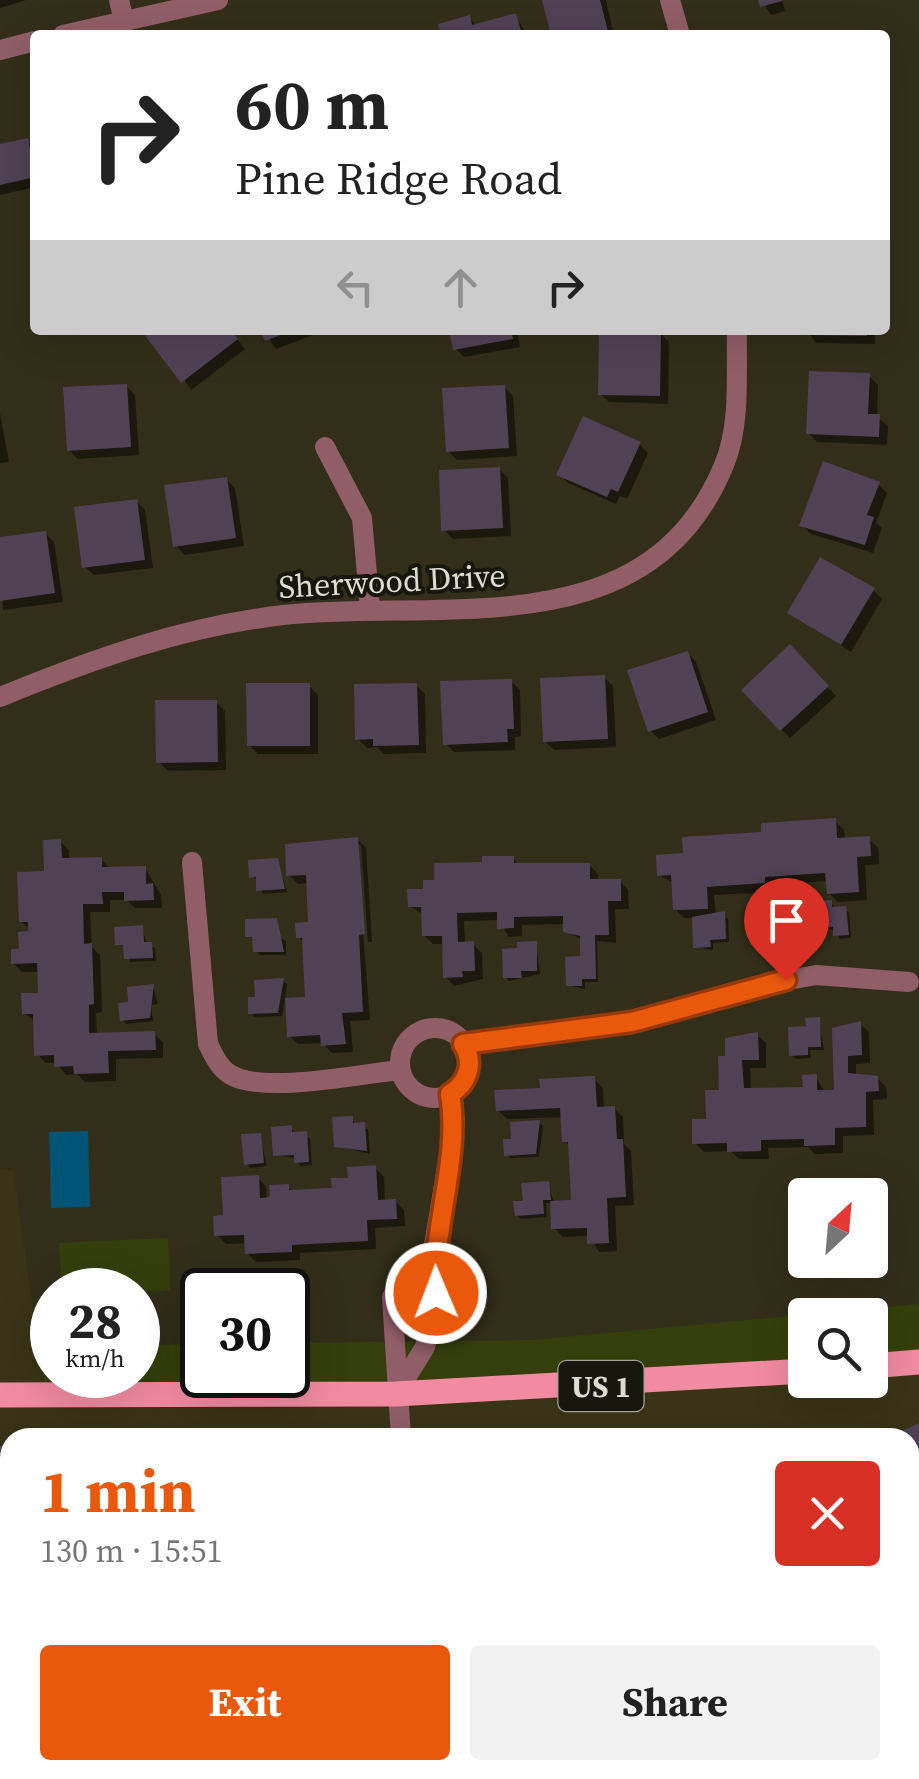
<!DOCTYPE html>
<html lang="en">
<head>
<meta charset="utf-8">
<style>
  :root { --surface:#fff; --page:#f2f2f2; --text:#222; --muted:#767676; --accent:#ea580c }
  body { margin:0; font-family:"Source Serif 4",serif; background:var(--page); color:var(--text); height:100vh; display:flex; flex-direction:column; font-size:38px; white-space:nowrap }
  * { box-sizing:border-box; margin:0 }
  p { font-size:32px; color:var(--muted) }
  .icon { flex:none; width:55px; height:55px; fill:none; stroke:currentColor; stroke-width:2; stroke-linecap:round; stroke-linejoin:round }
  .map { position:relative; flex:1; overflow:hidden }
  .side { position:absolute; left:0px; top:1428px; width:920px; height:352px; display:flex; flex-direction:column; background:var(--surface); border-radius:30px 30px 0 0; box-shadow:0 10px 40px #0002 }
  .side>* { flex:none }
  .hud { position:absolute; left:30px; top:30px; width:860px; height:305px; border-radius:10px; box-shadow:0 10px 40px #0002; background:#fff; color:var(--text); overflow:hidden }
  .needle { width:65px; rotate:26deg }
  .controls { position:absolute; left:788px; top:1178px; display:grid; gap:20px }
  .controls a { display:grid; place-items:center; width:100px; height:100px; border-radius:10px; background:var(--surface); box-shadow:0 10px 40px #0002; font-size:50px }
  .speed { position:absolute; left:30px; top:1268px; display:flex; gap:20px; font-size:50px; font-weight:700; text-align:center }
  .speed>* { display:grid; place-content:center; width:130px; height:130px; border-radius:50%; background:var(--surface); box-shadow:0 10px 40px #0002; line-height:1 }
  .speed small { font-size:25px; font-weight:400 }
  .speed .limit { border:5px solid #111; border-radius:15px; background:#fff; color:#111 }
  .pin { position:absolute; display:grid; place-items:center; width:85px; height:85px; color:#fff; margin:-102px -42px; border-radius:50% 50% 50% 0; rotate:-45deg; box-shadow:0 0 10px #0007 }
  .pin .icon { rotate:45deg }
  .me { position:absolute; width:110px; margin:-55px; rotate:359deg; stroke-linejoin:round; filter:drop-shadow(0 0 8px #0008) }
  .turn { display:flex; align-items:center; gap:35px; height:210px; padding:0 40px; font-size:45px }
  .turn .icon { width:130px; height:130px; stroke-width:2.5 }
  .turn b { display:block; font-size:70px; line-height:85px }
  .lanes { display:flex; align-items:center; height:95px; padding:0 40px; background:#0003; justify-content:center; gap:50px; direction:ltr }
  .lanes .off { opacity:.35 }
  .round { display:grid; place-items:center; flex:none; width:105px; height:105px; border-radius:10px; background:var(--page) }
  .head { display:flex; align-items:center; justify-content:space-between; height:170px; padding:0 40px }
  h1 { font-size:60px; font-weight:700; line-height:75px; color:var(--accent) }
  .cta { display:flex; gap:20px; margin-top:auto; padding:20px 40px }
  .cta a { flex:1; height:115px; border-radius:10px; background:var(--accent); color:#fff; font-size:40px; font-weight:700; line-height:115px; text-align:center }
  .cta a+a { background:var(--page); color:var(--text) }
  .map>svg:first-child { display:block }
  .built { fill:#393417 }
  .green { fill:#353f0c }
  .water { fill:#057 }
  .shadow { fill:#0007 }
  .building { fill:#504255 }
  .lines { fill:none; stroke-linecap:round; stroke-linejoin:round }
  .minor { stroke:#915e68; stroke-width:20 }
  .primary { stroke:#f28ba1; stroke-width:25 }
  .route-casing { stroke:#983908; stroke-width:25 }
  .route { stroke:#ea580c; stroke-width:18 }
  .labels { text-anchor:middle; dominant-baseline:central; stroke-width:8; stroke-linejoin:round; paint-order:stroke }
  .shield { fill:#18170d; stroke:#a3a195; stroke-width:2.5 }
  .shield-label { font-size:30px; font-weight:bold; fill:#dedccf }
  .street-label { font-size:32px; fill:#dedccf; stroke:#18170d }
</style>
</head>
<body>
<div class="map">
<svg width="919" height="1779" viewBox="0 0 919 1779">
  <rect width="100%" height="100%" fill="#332e19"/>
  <path class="built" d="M0 1170H13L46 1398 870 1380V1374L919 1371V1779H446L443 1770H910V1438H10V1611L0 1612Z"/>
  <g class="green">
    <path d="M168 1238 170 1291 62 1290 59 1243Z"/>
    <path d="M919 1304V1371L870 1374V1315H805V1378L46 1398 40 1346H52V1375H138V1345L202 1344V1375H288V1343L531 1340Z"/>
  </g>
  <path class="water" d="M88 1131 90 1207 51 1208 49 1132Z"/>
  <g class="shadow">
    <path d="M0 0H26L0 8Z"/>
    <path d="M545 0H606L614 35H553Z"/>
    <path d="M761 0H782L785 11 771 15Z"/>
    <path d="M516 16 527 35H443L469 18 477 26Z"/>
    <path d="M27 141 35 149V187L0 195V144Z"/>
    <path d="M151 330H230L245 349 191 390Z"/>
    <path d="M263 330H326L276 349Z"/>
    <path d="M452 330H517L520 347 464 357 456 349Z"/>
    <path d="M807 330H875V344L816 343Z"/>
    <path d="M660 333 669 342 668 404 609 402 600 394Z"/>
    <path d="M869 376 878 385 877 417 888 426 887 445 817 442 808 433Z"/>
    <path d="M126 386 135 395 139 455 78 459 69 450Z"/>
    <path d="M504 387 513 396 517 456 457 460 448 451Z"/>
    <path d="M0 413 9 462 0 463Z"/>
    <path d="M639 444 648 453 627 499 620 496 616 504 568 483 559 474Z"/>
    <path d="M499 469 508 478 511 536 453 539 444 530Z"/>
    <path d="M226 479 235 488 244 546 185 555 176 546Z"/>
    <path d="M878 484 887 493 876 523 882 528 873 553 811 534 802 525Z"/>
    <path d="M136 501 145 510 153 568 94 575 85 567Z"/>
    <path d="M45 533 54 542 63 602 3 610 0 540Z"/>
    <path d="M873 590 882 599 851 652 791 613Z"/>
    <path d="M790 647 836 696 790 738 744 690Z"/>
    <path d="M687 653 696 662 716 720 659 739 650 730Z"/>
    <path d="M604 677 613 686 616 747 554 750 545 741Z"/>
    <path d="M511 681 520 690 521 736 515 737V750L454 752 445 743Z"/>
    <path d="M416 685 425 694 426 753 384 754 377 747 367 748 358 739Z"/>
    <path d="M309 686 318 695V754H258L249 745Z"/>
    <path d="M216 702 225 711 226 770 168 771 159 762Z"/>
    <path d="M835 821 844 830 845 840 869 839 878 848 879 864 865 865 867 900 838 902 829 893V881L772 885 773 892 714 895 716 916 728 918 729 942 713 943V950L696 947 695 918H684L675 909 674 883 659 875 685 856Z"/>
    <path d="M357 839 366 848 372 942H368L361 845H356L370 1020 350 1021 353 1052 332 1053 322 1043 298 1044 289 1036 308 999 305 943 298 937 311 924 309 883 298 884 289 875Z"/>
    <path d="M60 841 69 850V860L101 859 110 869 145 868 161 895 162 908H135L126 900H110V912H90L92 947 100 955 102 1012 96 1013 97 1035 154 1034 163 1042V1058L116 1059V1081L85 1082 77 1074 66 1075 57 1063H46L37 1054 36 1022 24 1013 40 995V972H22L13 963 33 933 21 921Z"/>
    <path d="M512 858 519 865H589L598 874V882L620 881 628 890 629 909H615L616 943 597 941 598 982H585V989L568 985 583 959 582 940 566 931V924L522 925V936L509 937 499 920 464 921 465 944H473L482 953 483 979 454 986 446 977 445 944H433L424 935V915L410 906 436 882Z"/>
    <path d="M277 860 287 892 263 894 258 880 251 876Z"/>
    <path d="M831 902 835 909 849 912 851 938 840 939 835 930 816 927Z"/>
    <path d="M786 903 791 933 759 940 756 937 771 910Z"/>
    <path d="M276 921 280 938 286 941V955H259L255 940 248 936Z"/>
    <path d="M142 928 147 944 155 948 156 961 130 962 126 948 118 944Z"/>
    <path d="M536 944 540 974 509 981 505 977Z"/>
    <path d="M283 981 287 984 282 1016 255 1017 251 1013 258 999Z"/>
    <path d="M153 987 158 1004 151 1005 153 1021 126 1024 122 1020 131 1005Z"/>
    <path d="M819 1020 824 1050H810L811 1058 796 1059 792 1055Z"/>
    <path d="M860 1024 869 1032 870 1063 856 1064V1076L877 1078 886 1087 887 1099 873 1100 874 1135 843 1136V1153L815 1154 808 1147 768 1148 769 1159H739L731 1151 704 1152 695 1143 722 1092 728 1058 757 1035 766 1043V1068H750L751 1091 805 1089 816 1077 825 1093 836 1092 835 1030Z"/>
    <path d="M594 1079 603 1088 604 1109 614 1108 623 1117 624 1144 631 1151 634 1205 615 1206 617 1251 599 1252 590 1236 563 1237 554 1228 553 1203H546L547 1217 521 1219 517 1215 548 1183 554 1203 573 1202 571 1147 565 1141 563 1117 507 1119 498 1110 542 1090Z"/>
    <path d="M352 1118 356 1126 368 1129 370 1154 337 1146Z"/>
    <path d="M539 1123 543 1126 539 1157 511 1158 507 1155 514 1141Z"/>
    <path d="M291 1128 295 1134 310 1138 312 1165 300 1166 296 1158 276 1155Z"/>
    <path d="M260 1135 267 1166 250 1168 246 1164Z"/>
    <path d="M375 1168 384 1177 385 1202 395 1201 404 1210 405 1226 375 1228 376 1249 300 1253V1260L256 1262 247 1253V1243L226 1244 217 1235 258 1178 266 1187 267 1200 288 1187 293 1192 334 1190Z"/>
    <path d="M919 1425V1603L910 1594V1438Z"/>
    <rect x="0" y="1449" width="10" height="137"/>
  </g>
  <g class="building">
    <path d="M542 0H600L609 35H551Z"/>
    <path d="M758 0H782V1L760 7Z"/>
    <path d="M516 13 522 35H441L438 24 470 15 472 25Z"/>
    <path d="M28 138 35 177 0 185V144Z"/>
    <path d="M146 330H231L238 339 181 383 143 333Z"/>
    <path d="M260 330H294L265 341Z"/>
    <path d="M449 330H511L513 339 453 350Z"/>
    <path d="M599 330 661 331 660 396 598 395Z"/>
    <path d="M805 330H867V336L805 335Z"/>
    <path d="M809 371 870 373 868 414H880L879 437 806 434Z"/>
    <path d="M127 384 131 447 67 451 63 387Z"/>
    <path d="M505 385 509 448 446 452 442 388Z"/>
    <path d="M583 416 641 442 618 492 611 489 607 497 556 475Z"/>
    <path d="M823 461 880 482 867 515 874 517 865 545 799 526Z"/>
    <path d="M500 467 503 528 441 531 439 470Z"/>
    <path d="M227 477 236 538 173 547 164 485Z"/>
    <path d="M137 499 145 560 82 568 74 507Z"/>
    <path d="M46 531 55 593 0 601V537Z"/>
    <path d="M820 557 875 588 841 645 787 613Z"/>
    <path d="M790 644 829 686 780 731 741 690Z"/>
    <path d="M688 651 708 712 648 732 627 670Z"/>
    <path d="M605 675 608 739 543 742 540 678Z"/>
    <path d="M512 679 514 729H507L508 742 443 745 440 681Z"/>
    <path d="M246 683H310V746H247Z"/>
    <path d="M417 683 419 745 373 746V739L355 740 354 684Z"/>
    <path d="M155 700H217L218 762 156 763Z"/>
    <path d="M836 818 837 838 870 836 871 856 857 857 859 892 827 894 825 873 765 877V883L707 887 708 909 673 910 671 875 657 876 656 855 683 853 682 837 761 832V823Z"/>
    <path d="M358 837 365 934 359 935 363 1012 342 1013 346 1044 321 1046 320 1035 287 1037 285 998 305 997 302 938H296L295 923 308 922 306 875 286 876 285 844Z"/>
    <path d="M61 839 62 858 102 857V867L146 866V884L153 883 154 900 124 901V892H102L103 904H83L84 944 92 943 94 1004 89 1005V1033L155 1031 156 1050 108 1051 109 1073 74 1074 73 1066 54 1067V1055L34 1056 33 1014H22L21 993H38L37 963 11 964V949H19L18 932 28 931V922H19L17 872 44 871 43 840Z"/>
    <path d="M482 856H514V863H590V879H621V901H608L609 935H595L596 979H582V986H566L565 957 580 956V936L563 932V916L514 917V928L497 929V912L457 913 458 942 474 941 475 971H462L463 977 443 978 442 936H422L421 907H408L407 889H423V880H434V863L482 862Z"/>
    <path d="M278 858 285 889 256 891V877L249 878 248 860Z"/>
    <path d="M786 900 788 930 753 938 752 909 768 908V901Z"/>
    <path d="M832 900V907L846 906 849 935 833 936V927L814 928 812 901Z"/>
    <path d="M725 911 726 939 710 940 711 947 693 948 692 917Z"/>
    <path d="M277 918 284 952H253L252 937H245V919Z"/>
    <path d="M143 925 144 942H152L153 958 124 959 123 945H115L114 927Z"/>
    <path d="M537 941V971H521L522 978H503L502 949 517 948V942Z"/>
    <path d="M284 978 278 1013 248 1014V997H255L254 980Z"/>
    <path d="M154 984 150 1018 120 1021 118 1003 128 1002 127 987Z"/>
    <path d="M820 1017 821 1047H808V1055L789 1056 788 1027 806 1026 805 1018Z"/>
    <path d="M861 1021 862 1055 848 1056V1073L878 1076 879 1091 866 1092V1127L835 1128V1145L804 1146V1139L761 1140V1151L727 1152V1143L692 1144V1119H706L705 1090H719L718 1056H725V1038L758 1032 759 1060H742L744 1088 803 1087 802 1075 817 1074V1090H834L832 1028Z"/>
    <path d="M595 1076 597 1107 615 1106 617 1139H623L626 1197 607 1198 609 1243 587 1244V1228L551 1229 550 1201 571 1200 568 1142H562L560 1108 496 1111 494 1090 540 1088 539 1079Z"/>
    <path d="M353 1116V1123L365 1122 367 1151 334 1147 332 1117Z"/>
    <path d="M540 1120 536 1154 504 1156 503 1139H511L510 1122Z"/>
    <path d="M292 1125V1132L307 1131 309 1162 294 1163V1155L273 1156 271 1127Z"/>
    <path d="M261 1133 264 1163 244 1165 241 1134Z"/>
    <path d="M376 1165 378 1200 396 1199 397 1219 367 1220 368 1241 292 1245V1252L245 1254 244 1235 214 1236 213 1216 223 1215 221 1177 259 1175 260 1198 270 1197 269 1185 289 1184V1190L332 1188 331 1178H348L347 1167Z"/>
    <path d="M549 1181 551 1200H543L544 1214 515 1216 513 1201H523L521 1183Z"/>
    <path d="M410 1302 412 1311 418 1310 419 1322 405 1318 404 1303Z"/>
    <path d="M919 1423V1585L910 1586V1438H888Z"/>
    <rect x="0" y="1446" width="10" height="117"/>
  </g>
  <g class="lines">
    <g class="minor">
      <path d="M119 0 124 21"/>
      <path d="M670 0 680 35"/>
      <path d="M63 35 218 0"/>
      <path d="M0 50 35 41"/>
      <path d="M325 447 362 518 370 608"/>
      <path d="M0 697C93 659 182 627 283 615 441 598 648 650 724 465 741 425 736 373 737 330"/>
      <path d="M192 862 208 1044C214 1056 219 1068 231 1075 264 1094 360 1074 400 1070"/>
      <circle cx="435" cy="1063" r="35"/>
      <path d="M463 1044 632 1022 756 986 816 975 909 982"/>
      <path d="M396 1394 425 1347 436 1293 433 1251 455 1120 450 1094"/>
      <path d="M401 1438 392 1297 411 1268 433 1251"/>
      <path d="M439 1770 442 1779"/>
      <path d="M208 1779 286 1770"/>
    </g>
    <g class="primary">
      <path d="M870 1366 919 1362"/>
      <path d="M0 1395 396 1394 805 1371"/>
    </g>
  </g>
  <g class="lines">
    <defs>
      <path id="route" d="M436 1293C432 1225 461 1158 450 1094 468 1083 475 1063 463 1044L632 1022 786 980"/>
    </defs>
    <use href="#route" class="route-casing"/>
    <use href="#route" class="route"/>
  </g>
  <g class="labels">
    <rect class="shield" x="558.5" y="1361" width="85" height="50" rx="8"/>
    <g class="shield-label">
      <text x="601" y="1386">US 1</text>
    </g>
    <g class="street-label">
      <text transform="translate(392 581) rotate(-3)">Sherwood Drive</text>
    </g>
  </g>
</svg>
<div class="controls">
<a><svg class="needle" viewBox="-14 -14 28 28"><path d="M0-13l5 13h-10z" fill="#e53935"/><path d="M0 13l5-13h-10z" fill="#767676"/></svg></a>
<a><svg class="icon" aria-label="search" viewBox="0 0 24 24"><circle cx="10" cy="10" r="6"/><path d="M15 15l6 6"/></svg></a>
</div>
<div class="speed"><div>28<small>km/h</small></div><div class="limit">30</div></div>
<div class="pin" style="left:786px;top:980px;background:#d93025"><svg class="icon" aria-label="arrive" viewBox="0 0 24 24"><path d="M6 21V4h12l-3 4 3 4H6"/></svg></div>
<svg class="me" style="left:436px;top:1293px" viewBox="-20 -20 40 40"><circle r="17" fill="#ea580c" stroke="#fff" stroke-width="3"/><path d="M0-11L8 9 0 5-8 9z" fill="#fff"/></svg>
<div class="hud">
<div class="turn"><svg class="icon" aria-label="right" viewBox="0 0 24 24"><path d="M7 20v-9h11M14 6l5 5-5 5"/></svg><div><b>60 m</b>Pine Ridge Road</div></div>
<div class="lanes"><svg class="icon off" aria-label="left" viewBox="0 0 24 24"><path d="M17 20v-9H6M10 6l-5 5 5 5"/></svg><svg class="icon off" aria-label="ahead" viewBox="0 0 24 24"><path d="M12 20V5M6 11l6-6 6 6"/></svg><svg class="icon" aria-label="right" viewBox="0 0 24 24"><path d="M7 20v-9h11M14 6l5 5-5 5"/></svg></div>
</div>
<section class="side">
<div class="head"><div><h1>1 min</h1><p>130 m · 15:51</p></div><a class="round" style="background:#d93025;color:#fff"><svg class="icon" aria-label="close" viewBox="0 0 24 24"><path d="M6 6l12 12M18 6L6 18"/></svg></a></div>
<div class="cta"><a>Exit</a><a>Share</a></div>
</section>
</div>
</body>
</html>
